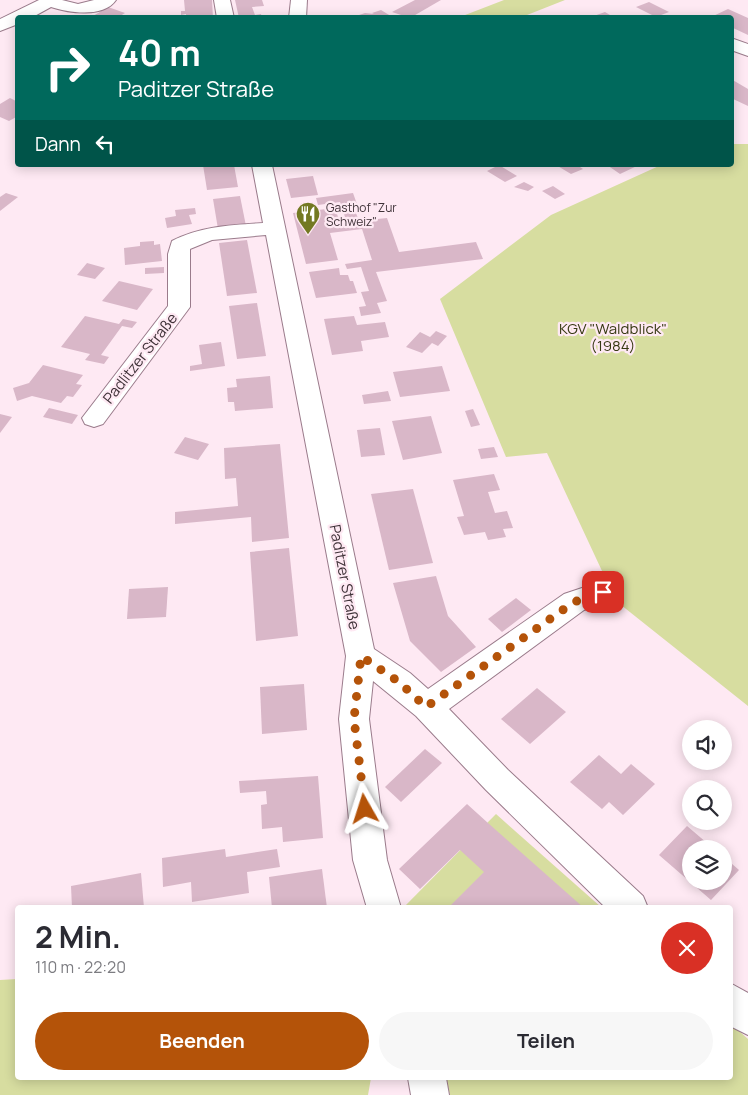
<!DOCTYPE html>
<html lang="de">
<head>
<meta charset="utf-8">
<style>
  :root { --surface:#fff; --page:#f7f7f7; --text:#2b2b33; --muted:#7c7c81; --accent:#b45309 }
  body { margin:0; font-family:Manrope,sans-serif; background:var(--page); color:var(--text); height:100vh; display:flex; flex-direction:column; font-size:19px; white-space:nowrap }
  * { box-sizing:border-box; margin:0 }
  p { font-size:16px; color:var(--muted) }
  .icon { flex:none; width:28px; height:28px; fill:none; stroke:currentColor; stroke-width:2; stroke-linecap:round; stroke-linejoin:round }
  .map { position:relative; flex:1; overflow:hidden }
  .details { position:absolute; left:15px; top:905px; width:718px; height:175px; display:flex; flex-direction:column; background:var(--surface); border-radius:5px; box-shadow:0 2px 12px #0003 }
  .details>* { flex:none }
  .top-card { position:absolute; left:15px; top:15px; width:719px; height:152px; border-radius:5px; box-shadow:0 2px 12px #0003; background:#00695c; color:#fff; overflow:hidden }
  .tools { position:absolute; left:682px; top:720px; display:grid; gap:10px }
  .tools a { display:grid; place-items:center; width:50px; height:50px; border-radius:50%; background:var(--surface); box-shadow:0 2px 12px #0003; font-size:25px }
  .pin { position:absolute; display:grid; place-items:center; width:42px; height:42px; color:#fff; margin:-21px; border-radius:10px; box-shadow:0 2px 8px #0006 }
  .me { position:absolute; width:55px; margin:-28px; rotate:354deg; stroke-linejoin:round; filter:drop-shadow(0 0 4px #0008) }
  .turn { display:flex; align-items:center; gap:18px; height:105px; padding:0 20px; font-size:22px }
  .turn .icon { width:65px; height:65px; stroke-width:2.5 }
  .turn b { display:block; font-size:35px; line-height:42px }
  .then { display:flex; align-items:center; height:48px; padding:0 20px; background:#0003; gap:10px; font-size:19px }
  .round { display:grid; place-items:center; flex:none; width:52px; height:52px; border-radius:26px; background:var(--page) }
  .head { display:flex; align-items:center; justify-content:space-between; height:85px; padding:0 20px }
  h1 { font-size:30px; font-weight:700; line-height:38px }
  .button { display:flex; gap:10px; margin-top:auto; padding:10px 20px }
  .button a { flex:1; height:58px; border-radius:30px; background:var(--accent); color:#fff; font-size:20px; font-weight:700; line-height:58px; text-align:center }
  .button a+a { background:var(--page); color:var(--text) }
  .map>svg:first-child { display:block }
  .green { fill:#d7dda0 }
  .building { fill:#d9b7c8 }
  .lines { fill:none; stroke-linecap:round; stroke-linejoin:round }
  .minor-casing { stroke:#9a7b8b; stroke-width:2 }
  .minor { fill:#fff; fill-rule:evenodd }
  .route { stroke:#b45309; stroke-width:9; stroke-dasharray:0 16.2 }
  .labels { text-anchor:middle; dominant-baseline:central; stroke-width:4.5; stroke-linejoin:round; paint-order:stroke }
  .far-poi-label { font-size:12px; fill:#3f3238; stroke:#fee9f3; text-anchor:start }
  .park-label { font-size:15px; fill:#373913; stroke:#fee9f3 }
  .street-label { font-size:15px; fill:#3f3238; stroke:#fee9f3 }
</style>
</head>
<body>
<div class="map">
<svg width="748" height="1095" viewBox="0 0 748 1095">
  <rect width="100%" height="100%" fill="#fee9f3"/>
  <g class="green">
    <path d="M504 0H565L522 17H460Z"/>
    <path d="M731 144H748V706L616 601 547 453 506 457 440 299 551 215 661 165H731Z"/>
    <path d="M496 814 601 907 403 908Z"/>
    <path d="M17 979 18 1078H371L368 1095H0V980Z"/>
    <path d="M730 1023 748 1039V1095H450L446 1078H730Z"/>
  </g>
  <g class="building">
    <path d="M184 0H212L213 18H186V14L181 15V11H185Z"/>
    <path d="M235 0H262L264 6 252 7 255 15 261 14 262 18H239Z"/>
    <path d="M415 0H441L410 18 392 12Z"/>
    <path d="M649 2 669 12 656 17 636 7Z"/>
    <path d="M108 7 125 13 117 18 93 16Z"/>
    <path d="M728 9 748 18V35L731 27V18H709Z"/>
    <path d="M381 10 394 18 356 16 365 13 374 14 372 13Z"/>
    <path d="M605 12 615 18H591V17Z"/>
    <path d="M731 79 748 89V106L731 98Z"/>
    <path d="M10 98 18 102V116L9 121 0 117V104Z"/>
    <path d="M203 165H234L238 187 207 190Z"/>
    <path d="M499 165 517 176 505 182 487 171Z"/>
    <path d="M556 165H577L583 169 571 174Z"/>
    <path d="M607 165H639L620 174Z"/>
    <path d="M313 176 318 195 291 198 286 179Z"/>
    <path d="M524 182 534 187 528 191 514 187Z"/>
    <path d="M553 186 565 194 555 199 542 191Z"/>
    <path d="M6 193 18 197 0 211V197Z"/>
    <path d="M353 193 358 207 354 208 359 221 387 218 399 252 476 242 483 259 376 272 387 301 377 303 381 313 361 316 359 307 366 306 361 292 369 291 361 267 347 269 345 264 372 260 362 229 330 233 338 260 306 264 293 213 335 208 340 223H347L340 202 318 205 316 198Z"/>
    <path d="M240 196 246 226 218 229 213 199Z"/>
    <path d="M195 208 196 214 189 215 192 224 167 228 165 218 176 216 175 210Z"/>
    <path d="M247 240 257 293 227 296 219 243Z"/>
    <path d="M154 241V245L160 244 162 261 125 265 124 248 140 246V242Z"/>
    <path d="M87 263 105 268 95 279 77 275Z"/>
    <path d="M164 267V273L145 274V268Z"/>
    <path d="M339 268 340 275H348L350 281H353L357 293 316 298 309 272Z"/>
    <path d="M119 281 153 289 137 310 102 301Z"/>
    <path d="M257 303 266 356 237 359 229 306Z"/>
    <path d="M85 316 119 324 123 319 137 322 132 328 122 326 101 355 109 357 104 364 85 360 90 354 61 347Z"/>
    <path d="M354 316 357 325 385 322 389 337 361 341 363 351 332 355 324 319Z"/>
    <path d="M436 331 447 336 438 346 432 343 422 353 406 347 420 332 430 337Z"/>
    <path d="M221 342 225 366 190 371V366L202 364 199 345Z"/>
    <path d="M43 365 83 375 76 384 82 385 73 397 67 396 61 403 32 396 17 401 13 388 29 383Z"/>
    <path d="M442 366 450 391 400 397 393 372Z"/>
    <path d="M270 376 273 408 235 411 234 402H228L227 388 237 387 236 379Z"/>
    <path d="M388 391 391 401 364 404 362 395Z"/>
    <path d="M49 408 78 415 72 424 43 417Z"/>
    <path d="M473 409 480 425 471 427 465 411Z"/>
    <path d="M0 414 12 417 0 433Z"/>
    <path d="M431 416 442 453 403 460 392 421Z"/>
    <path d="M380 428 385 455 361 457 357 430Z"/>
    <path d="M185 437 209 444 198 460 174 453Z"/>
    <path d="M280 444 289 538 252 542 251 517 175 524V512L238 506 236 478 225 479 224 448Z"/>
    <path d="M494 447 498 457 481 459 478 449Z"/>
    <path d="M494 474 500 490 488 492 495 513 507 511 513 528 503 529 506 537 488 540 485 532 464 535 457 517 464 516 453 480Z"/>
    <path d="M413 489 433 563 389 570 371 494Z"/>
    <path d="M289 548 298 636 256 641 250 552Z"/>
    <path d="M436 576 448 616 476 647 441 672 410 641 393 583Z"/>
    <path d="M168 587 166 617 127 619 129 589Z"/>
    <path d="M516 598 531 610 502 632 488 619Z"/>
    <path d="M304 684 307 730 262 734 260 687Z"/>
    <path d="M537 688 566 712 530 744 501 719Z"/>
    <path d="M425 749 442 763 401 802 385 787Z"/>
    <path d="M599 755 621 774 631 764 655 784 623 815 609 802 602 809 570 782Z"/>
    <path d="M318 776 323 838 283 842 282 827 262 829 261 805 267 804 266 791 240 793 239 781Z"/>
    <path d="M467 804 488 823 584 908H448L484 872 460 850 420 889 399 869Z"/>
    <path d="M687 826 714 849H691V881H724V857L739 870 711 900 659 855Z"/>
    <path d="M225 849 226 857 277 849 280 867 247 872 249 893 192 902 191 882 163 887 162 858Z"/>
    <path d="M322 869 327 908H272L269 877Z"/>
    <path d="M141 873 144 908H72L71 886Z"/>
  </g>
  <g class="lines">
    <defs>
      <g id="minor">
        <path d="M39 0H62L78 4 94 0H116C104 18 69 13 51 7L31 18H18V24L0 31V19Z"/>
        <path d="M214 0H230L234 18H217Z"/>
        <path d="M291 0H307L306 18H289Z"/>
        <path d="M731 38 748 44V56L731 50Z"/>
        <path d="M252 165H272L374 649 410 673 428 689 564 594 603 581 613 584 617 592 613 600 584 610 449 709 508 770 643 896 648 908H606L486 790 416 716 373 681 369 719 387 860 401 908H367L353 860 339 719 346 656 266 235 212 240 190 249V307L103 424 94 427 85 424 82 418 168 306V254L172 241C200 226 232 225 263 223Z"/>
        <path d="M730 983 748 993V1035L730 1026Z"/>
        <path d="M408 1078H446L449 1095H411Z"/>
      </g>
    </defs>
    <use href="#minor" class="minor-casing"/>
    <use href="#minor" class="minor"/>
  </g>
  <g class="lines">
    <path class="route" d="M365 809 354 719 361 656 399 682 426 707 574 602 603 592"/>
  </g>
  <defs>
    <symbol id="restaurant-pin" viewBox="-11 -11 22 30"><path d="M0 17L-7.5 6A9.5 9.5 0 1 1 7.5 6Z" fill="#737922" stroke="#fee9f3"/><path d="M-5-6h1v4h1v-4h1v4h1v-4h1v5L-1.5 .5V6h-2V.5L-5-1ZM5-6V6H3V1.5H1.5Q1.5-4 5-6Z" fill="#fff"/></symbol>
  </defs>
  <g fill-rule="evenodd">
    <use href="#restaurant-pin" x="294" y="200" width="28" height="38"/>
  </g>
  <g class="labels">
    <g class="far-poi-label">
      <text x="326" y="207">Gasthof "Zur<tspan x="326" dy="14">Schweiz"</tspan></text>
    </g>
    <g class="park-label">
      <text x="613" y="328">KGV "Waldblick"<tspan x="613" dy="17">(1984)</tspan></text>
    </g>
    <g class="street-label">
      <text transform="translate(140 358) rotate(-52)">Padlitzer Straße</text>
      <text transform="translate(345 577) rotate(79)">Paditzer Straße</text>
    </g>
  </g>
</svg>
<div class="tools">
<a><svg class="icon" aria-label="sound" viewBox="0 0 24 24"><path d="M4 9h4l5-4v14l-5-4H4zM17 9q2 3 0 6"/></svg></a>
<a><svg class="icon" aria-label="search" viewBox="0 0 24 24"><circle cx="10" cy="10" r="6"/><path d="M15 15l6 6"/></svg></a>
<a><svg class="icon" aria-label="layers" viewBox="0 0 24 24"><path d="M12 4l9 5-9 5-9-5zM3 14l9 5 9-5"/></svg></a>
</div>
<div class="pin" style="left:603px;top:592px;background:#d93025"><svg class="icon" aria-label="arrive" viewBox="0 0 24 24"><path d="M6 21V4h12l-3 4 3 4H6"/></svg></div>
<svg class="me" style="left:365px;top:809px" viewBox="-20 -20 40 40"><path d="M0-17L14 15 0 8-14 15z" fill="#b45309" stroke="#fff" stroke-width="4"/></svg>
<div class="top-card">
<div class="turn"><svg class="icon" aria-label="right" viewBox="0 0 24 24"><path d="M7 20v-9h11M14 6l5 5-5 5"/></svg><div><b>40 m</b>Paditzer Straße</div></div>
<div class="then">Dann<svg class="icon" aria-label="left" viewBox="0 0 24 24"><path d="M17 20v-9H6M10 6l-5 5 5 5"/></svg></div>
</div>
<section class="details">
<div class="head"><div><h1>2 Min.</h1><p>110 m · 22:20</p></div><a class="round" style="background:#d93025;color:#fff"><svg class="icon" aria-label="close" viewBox="0 0 24 24"><path d="M6 6l12 12M18 6L6 18"/></svg></a></div>
<div class="button"><a>Beenden</a><a>Teilen</a></div>
</section>
</div>
</body>
</html>
